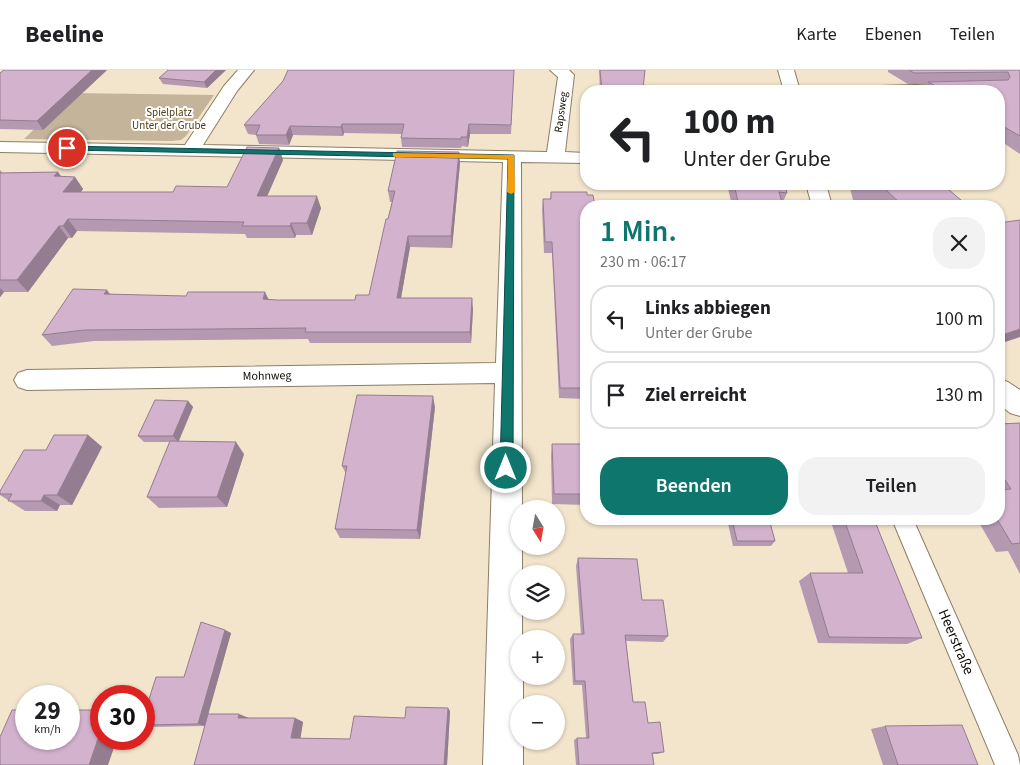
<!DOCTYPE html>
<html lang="de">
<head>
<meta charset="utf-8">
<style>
  :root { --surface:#fff; --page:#f2f2f2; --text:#202124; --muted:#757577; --line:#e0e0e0; --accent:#0f766e }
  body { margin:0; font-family:"Source Sans 3",sans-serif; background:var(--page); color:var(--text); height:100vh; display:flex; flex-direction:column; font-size:19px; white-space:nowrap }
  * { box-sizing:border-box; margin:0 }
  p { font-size:16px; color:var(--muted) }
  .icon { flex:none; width:28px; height:28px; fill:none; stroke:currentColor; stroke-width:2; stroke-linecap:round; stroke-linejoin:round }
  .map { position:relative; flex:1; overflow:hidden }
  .drawer { position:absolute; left:580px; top:130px; width:425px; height:325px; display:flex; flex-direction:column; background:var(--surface); border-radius:20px; box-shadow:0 1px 4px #0004 }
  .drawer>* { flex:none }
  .banner { position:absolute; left:580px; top:15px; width:425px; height:105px; border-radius:20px; box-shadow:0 1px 4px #0004; background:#fff; color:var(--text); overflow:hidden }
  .needle { width:32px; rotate:169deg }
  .fabs { position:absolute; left:510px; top:430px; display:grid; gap:10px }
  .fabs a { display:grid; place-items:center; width:55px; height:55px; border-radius:50%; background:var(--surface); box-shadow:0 1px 4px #0004; font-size:25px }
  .speed { position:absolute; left:15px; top:615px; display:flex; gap:10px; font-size:25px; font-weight:700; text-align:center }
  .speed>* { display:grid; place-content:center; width:65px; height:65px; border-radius:50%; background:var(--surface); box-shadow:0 1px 4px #0004; line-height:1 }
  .speed small { font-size:12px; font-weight:400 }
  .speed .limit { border:8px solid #d22; background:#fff; color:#111 }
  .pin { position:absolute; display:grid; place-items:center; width:42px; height:42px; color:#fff; margin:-21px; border:2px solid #fff; border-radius:50%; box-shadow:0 1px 5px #0007 }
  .me { position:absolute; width:55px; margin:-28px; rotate:0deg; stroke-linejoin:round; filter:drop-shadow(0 0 4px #0008) }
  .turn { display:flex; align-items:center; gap:18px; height:105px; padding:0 20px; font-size:22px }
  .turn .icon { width:65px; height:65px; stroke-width:2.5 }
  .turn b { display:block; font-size:35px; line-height:42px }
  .round { display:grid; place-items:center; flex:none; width:52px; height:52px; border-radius:20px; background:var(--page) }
  .headline { display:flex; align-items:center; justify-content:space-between; height:85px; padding:0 20px }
  h1 { font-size:30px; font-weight:600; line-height:38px; color:var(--accent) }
  .button { display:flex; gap:10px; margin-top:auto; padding:10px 20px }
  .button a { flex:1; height:58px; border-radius:20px; background:var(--accent); color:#fff; font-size:20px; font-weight:600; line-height:58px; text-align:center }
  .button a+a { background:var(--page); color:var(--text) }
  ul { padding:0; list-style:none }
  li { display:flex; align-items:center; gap:15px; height:68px; margin:0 10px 8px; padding:0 10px; border:2px solid var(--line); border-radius:20px }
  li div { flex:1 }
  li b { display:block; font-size:19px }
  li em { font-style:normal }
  header { display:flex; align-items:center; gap:30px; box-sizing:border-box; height:70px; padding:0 25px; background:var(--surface); border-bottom:1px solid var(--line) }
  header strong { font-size:24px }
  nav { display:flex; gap:28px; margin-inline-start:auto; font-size:18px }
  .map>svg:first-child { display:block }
  .green { fill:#c3b49a }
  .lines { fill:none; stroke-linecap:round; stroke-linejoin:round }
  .lane-casing { stroke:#8b7e67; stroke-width:2 }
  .street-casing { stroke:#8b7e67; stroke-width:2 }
  .secondary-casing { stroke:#8b7e67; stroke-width:2 }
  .lane { fill:#fff; fill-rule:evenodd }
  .street { fill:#fff; fill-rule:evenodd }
  .secondary { fill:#fff; fill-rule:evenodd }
  .wall { fill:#b599b1 }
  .shaded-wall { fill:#947d90 }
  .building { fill:#d3b2ce; stroke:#947d90 }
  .route { fill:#0f766e; stroke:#0a4d48 }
  .slow { fill:#f59e0b }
  .labels { text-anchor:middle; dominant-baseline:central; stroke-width:4; stroke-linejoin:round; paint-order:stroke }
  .far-park-label { font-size:11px; fill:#513c0f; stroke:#fff }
  .far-street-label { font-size:11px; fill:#0f0a04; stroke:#fff }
  .street-label { font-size:12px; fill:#0f0a04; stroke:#fff }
  .near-street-label { font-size:15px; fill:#0f0a04; stroke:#fff }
</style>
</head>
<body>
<header>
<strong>Beeline</strong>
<nav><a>Karte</a><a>Ebenen</a><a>Teilen</a></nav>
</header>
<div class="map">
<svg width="1020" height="695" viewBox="0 0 1020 695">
  <rect width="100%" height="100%" fill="#f3e5cc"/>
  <path class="green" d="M71 23 214 25 186 66 181 70 172 71 24 69Z"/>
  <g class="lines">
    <defs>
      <g id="lane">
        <path d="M950 14 954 15 955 17 954 19 917 21H805L811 18Z"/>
        <path d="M892 449H913L1018 685 1020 695H995Z"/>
      </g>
      <path id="street" d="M238 0H254L237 21 203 75 547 82 558 7 550 0H569L574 5 565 82 586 83V93L521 92 522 439H519V476H522V504H519V541H522V569H519V606H523V634H519V671H523V695H483L495 313 27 320 18 317 14 310 18 303 27 300 496 293 503 92 0 82V72L185 75 224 16Z"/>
      <g id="secondary">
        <path d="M778 0H794L800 21H784Z"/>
        <path d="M806 114H826L832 136H812Z"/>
        <path d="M999 309 1008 312 1020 320V346L1010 343 999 334Z"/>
      </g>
    </defs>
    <use href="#lane" class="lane-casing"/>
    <use href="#street" class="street-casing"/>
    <use href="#secondary" class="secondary-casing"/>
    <use href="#lane" class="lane"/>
    <use href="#street" class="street"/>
    <use href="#secondary" class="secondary"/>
  </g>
  <g class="wall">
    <path d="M107 0 43 60 0 59V3Z"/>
    <path d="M226 0 207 18 163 14 159 8Z"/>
    <path d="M288 0H514L511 64H470L468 77 462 76 461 78 402 77 401 68 402 64 344 63 343 66 293 65 289 75 259 74 256 65 248 64 244 55 283 11Z"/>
    <path d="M599 0H645L643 19 661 21H600Z"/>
    <path d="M888 0H1020V84L999 70V21H923L927 14H908L888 2Z"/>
    <path d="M279 78 283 90 267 126 321 138 312 165H296L295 168H247L245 164 77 161 72 168H68L28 222H4L0 227V100L3 103 58 102 61 106 75 107 83 119 81 122H173L227 117Z"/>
    <path d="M460 93 452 178 410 177 401 228 473 239 471 273H310L308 269 94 271 52 276 42 265 110 224 277 230H355L369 225 392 132H390L388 121Z"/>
    <path d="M727 114H784L787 123 782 134 783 136H732Z"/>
    <path d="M849 114H943H942L968 136H880L876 132 853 130Z"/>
    <path d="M551 122 586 136V329L559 328 552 183H544L542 140 543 129H550Z"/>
    <path d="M188 331 193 337 179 371 244 384 227 437 159 438 147 427 170 372H144L138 366Z"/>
    <path d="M435 337 420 469 340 468 335 459 346 404 342 396Z"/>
    <path d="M1020 353V504L1008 481 996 482 977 449H999V354Z"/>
    <path d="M88 365 102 377 72 435H60L57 441H25L0 425V421L46 380Z"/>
    <path d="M552 374H586V435L552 434 551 386Z"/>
    <path d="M727 449H769L775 471 771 476H733Z"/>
    <path d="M830 449H874L922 568 907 574 818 573 799 511 810 503H848Z"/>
    <path d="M578 488 642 530 668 566 663 572 626 571 633 632 648 653 664 682 658 684H653L654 695H576L574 670 577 668H586L582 615H573L570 569 573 564H581L576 496Z"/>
    <path d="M225 560 231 563 208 644 249 648H295L303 652 300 669H350L405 648 450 641 447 695H194L205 656 149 657 144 656V645L184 607Z"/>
    <path d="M885 656 978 695H883L871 659Z"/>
  </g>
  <g class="shaded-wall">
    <path d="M92 0H107L43 60 37 51Z"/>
    <path d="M216 0H226L207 18 204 12Z"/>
    <path d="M342 54 344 63 343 66 341 57Z"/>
    <path d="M469 54 470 64 468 77 467 67Z"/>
    <path d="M290 56 293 65 289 75 286 65Z"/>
    <path d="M279 78 283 90 262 138 257 126Z"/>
    <path d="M459 82 460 93 452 178 451 166Z"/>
    <path d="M58 102 66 114 54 106Z"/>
    <path d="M75 107 83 119 72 134 63 122Z"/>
    <path d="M317 126 321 138 312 165 307 153Z"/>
    <path d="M68 149 77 161 72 168 63 156Z"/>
    <path d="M291 153 296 165 295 168 290 156Z"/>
    <path d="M59 156 68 168 28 222 17 210Z"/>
    <path d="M408 166 410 177 399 239 397 228Z"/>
    <path d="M0 218 4 222 0 227Z"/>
    <path d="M107 220 115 231 104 224Z"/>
    <path d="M265 222 271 234 263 229Z"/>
    <path d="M472 228 473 239 471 273 470 262Z"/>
    <path d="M1020 259V267L999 274V266Z"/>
    <path d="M433 326 435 337 420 469 417 460Z"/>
    <path d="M188 331 193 337 178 372 173 366Z"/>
    <path d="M88 365 102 377 72 435 57 425Z"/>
    <path d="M236 372 244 384 227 437 217 427Z"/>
    <path d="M44 425 60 435 57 441 41 431Z"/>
    <path d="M225 560 231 563 205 656 198 654Z"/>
    <path d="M448 638 450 641 447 695H444Z"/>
    <path d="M239 644 249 648V652L238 648Z"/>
    <path d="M295 648 303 652 300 671 291 668Z"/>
    <path d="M101 660V669H117L108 695H89Z"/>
  </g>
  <g class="building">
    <path d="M4 0H92L37 51 0 50V3Z"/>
    <path d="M168 0H216L204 12 159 8Z"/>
    <path d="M288 0H514L511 55 469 54 467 67H461V69L401 68 404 54H342L341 57 290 56 286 65H256L260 55H244L283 11Z"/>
    <path d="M600 0H645L643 19 661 21H602Z"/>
    <path d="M909 0H1020V66L999 54V21H945L928 12 1008 10 1010 7 1008 2 914 3Z"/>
    <path d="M247 77 279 78 257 126H317L307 153H291L290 156H242L244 152 68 149 63 156H59L17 210H0V103L58 102 54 106 75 107 63 122H173L176 116 227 117Z"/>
    <path d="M397 81 459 82 451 166H408L397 228H472L470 262H305L306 258 211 259 84 260 42 265 73 219 107 220 104 224 186 226 188 222H265L263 229 277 230H355L356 225H369L386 149H388L395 121H388Z"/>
    <path d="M734 114H784L787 123 779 122 783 136H739Z"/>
    <path d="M860 114H942L968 136H903L884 118 861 116Z"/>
    <path d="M551 122H587V125H593L595 136H586V318H560L552 172H545L543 129H551Z"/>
    <path d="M1020 150V259L999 266V153Z"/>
    <path d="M357 325 433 326 417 460 335 459 347 396H342Z"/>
    <path d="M155 330 188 331 173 366H138Z"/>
    <path d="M1020 353V473L1012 474 997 449H999V420L1011 419 999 401V354Z"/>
    <path d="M54 365H88L57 425H44L41 431H8L12 424H0V421L24 380H46Z"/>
    <path d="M170 371 236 372 217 427H147Z"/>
    <path d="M552 374H586V424H554Z"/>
    <path d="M732 449H769L775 471H737Z"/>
    <path d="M844 449H874L922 568 829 567 810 503H863Z"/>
    <path d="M578 488 637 489 642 530H663L668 566 625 565 633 632H645L648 653 660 652 664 682 652 683 654 695H579L577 668H589L585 611H575L573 564H584Z"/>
    <path d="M201 552 225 560 198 654 144 655V645L156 607H184Z"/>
    <path d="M406 637 448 638 444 695H194L208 644H239L238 648H295L291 668 350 669 354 646 405 648Z"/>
    <path d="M12 640H26V669H69V640H101V660L89 695H0V667Z"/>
    <path d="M962 655 978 695H898L885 656Z"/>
  </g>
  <path class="route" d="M64 76 514 85 513 398 511 401 506 403 502 401 500 398 508 89 67 80H64Z"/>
  <path class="slow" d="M393 83 514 85 515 122 511 124 507 122 508 89 395 87 393 86Z"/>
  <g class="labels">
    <g class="far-park-label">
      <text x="169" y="42">Spielplatz<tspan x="169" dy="13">Unter der Grube</tspan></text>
    </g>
    <g class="far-street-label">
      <text transform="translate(561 42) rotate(-82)">Rapsweg</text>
    </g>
    <g class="street-label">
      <text transform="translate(267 306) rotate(-1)">Mohnweg</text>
    </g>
    <g class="near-street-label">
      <text transform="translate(956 572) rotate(67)">Heerstraße</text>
    </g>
  </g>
</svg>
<div class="fabs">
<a><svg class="needle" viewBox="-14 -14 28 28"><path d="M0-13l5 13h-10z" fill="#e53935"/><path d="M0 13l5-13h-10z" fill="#757577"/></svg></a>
<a><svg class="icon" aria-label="layers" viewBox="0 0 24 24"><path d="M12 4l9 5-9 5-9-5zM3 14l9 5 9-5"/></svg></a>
<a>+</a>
<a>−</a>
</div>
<div class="speed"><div>29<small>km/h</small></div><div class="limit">30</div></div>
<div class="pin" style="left:67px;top:78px;background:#d93025"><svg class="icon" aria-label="arrive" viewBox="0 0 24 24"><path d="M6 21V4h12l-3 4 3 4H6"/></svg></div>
<svg class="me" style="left:506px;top:398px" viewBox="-20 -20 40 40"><circle r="17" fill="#0f766e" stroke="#fff" stroke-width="3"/><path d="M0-11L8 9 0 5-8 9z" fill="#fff"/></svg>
<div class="banner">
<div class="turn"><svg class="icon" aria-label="left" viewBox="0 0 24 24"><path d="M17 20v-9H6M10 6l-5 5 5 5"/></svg><div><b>100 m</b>Unter der Grube</div></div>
</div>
<section class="drawer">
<div class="headline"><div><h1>1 Min.</h1><p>230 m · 06:17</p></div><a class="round"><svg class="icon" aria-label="close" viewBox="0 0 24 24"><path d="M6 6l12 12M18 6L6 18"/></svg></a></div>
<ul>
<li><svg class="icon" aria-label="left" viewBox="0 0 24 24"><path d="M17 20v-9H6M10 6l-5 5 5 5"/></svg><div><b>Links abbiegen</b><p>Unter der Grube</p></div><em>100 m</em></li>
<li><svg class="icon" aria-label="arrive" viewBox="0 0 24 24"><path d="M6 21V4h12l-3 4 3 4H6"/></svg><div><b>Ziel erreicht</b></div><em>130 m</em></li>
</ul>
<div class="button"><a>Beenden</a><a>Teilen</a></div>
</section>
</div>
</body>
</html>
